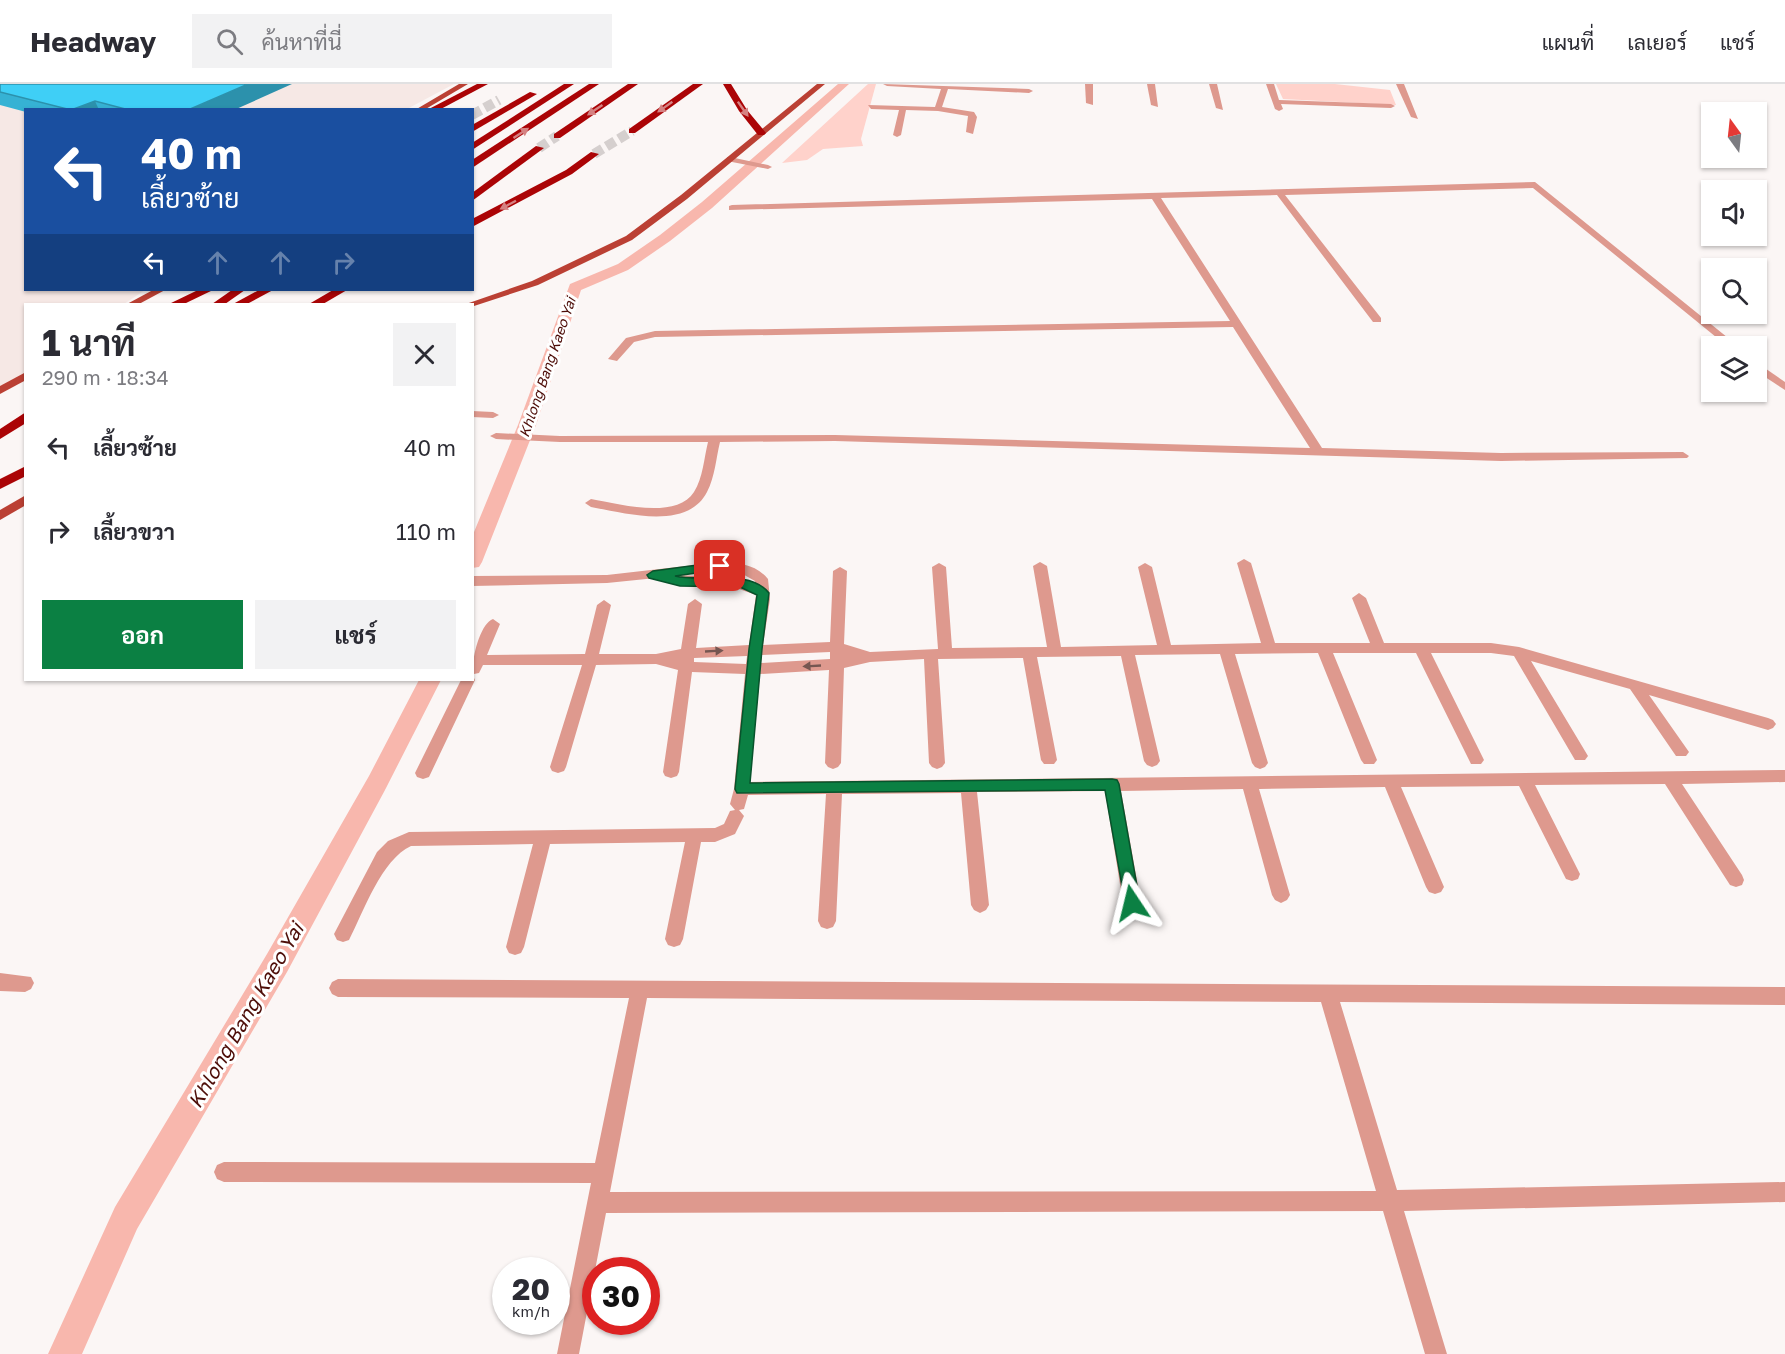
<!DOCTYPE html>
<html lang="th">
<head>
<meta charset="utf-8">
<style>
  :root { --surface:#fff; --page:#f2f2f3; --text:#2b2b33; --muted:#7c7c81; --line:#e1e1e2; --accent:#0b8043 }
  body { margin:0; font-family:"Golos Text",Sarabun,sans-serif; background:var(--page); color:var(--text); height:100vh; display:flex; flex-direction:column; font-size:22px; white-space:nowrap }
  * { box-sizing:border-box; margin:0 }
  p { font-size:20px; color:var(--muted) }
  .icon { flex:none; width:33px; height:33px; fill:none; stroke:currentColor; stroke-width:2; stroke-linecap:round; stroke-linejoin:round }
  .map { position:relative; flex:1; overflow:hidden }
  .details { position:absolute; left:24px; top:219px; width:450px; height:378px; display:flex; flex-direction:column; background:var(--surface); border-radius:0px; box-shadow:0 2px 4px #0004 }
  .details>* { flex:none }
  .hud { position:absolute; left:24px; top:24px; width:450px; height:183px; border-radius:0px; box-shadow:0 2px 4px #0004; background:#1a4fa0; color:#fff; overflow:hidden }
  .needle { width:39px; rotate:345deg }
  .tools { position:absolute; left:1701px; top:18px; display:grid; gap:12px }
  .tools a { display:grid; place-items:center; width:66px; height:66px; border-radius:0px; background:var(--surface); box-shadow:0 2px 4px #0004; font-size:30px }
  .speed { position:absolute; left:492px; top:1173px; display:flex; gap:12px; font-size:30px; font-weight:700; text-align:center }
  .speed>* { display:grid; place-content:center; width:78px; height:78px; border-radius:50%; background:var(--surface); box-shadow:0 2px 4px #0004; line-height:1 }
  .speed small { font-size:15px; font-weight:400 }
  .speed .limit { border:9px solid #d22; background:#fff; color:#111 }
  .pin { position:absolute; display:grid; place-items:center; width:51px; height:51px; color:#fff; margin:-26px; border-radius:12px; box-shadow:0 3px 9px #0006 }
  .me { position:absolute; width:66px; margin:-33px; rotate:350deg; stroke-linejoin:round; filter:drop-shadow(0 0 4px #0008) }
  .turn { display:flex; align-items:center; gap:21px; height:126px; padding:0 18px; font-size:27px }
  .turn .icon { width:78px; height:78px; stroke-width:2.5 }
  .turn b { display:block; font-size:42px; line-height:51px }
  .lanes { display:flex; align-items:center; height:57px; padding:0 18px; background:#0003; justify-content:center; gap:30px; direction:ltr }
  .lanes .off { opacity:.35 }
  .round { display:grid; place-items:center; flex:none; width:63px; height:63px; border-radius:0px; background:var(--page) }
  .summary { display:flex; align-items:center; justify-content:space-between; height:102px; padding:0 18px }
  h1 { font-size:36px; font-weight:700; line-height:45px }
  .primary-button { display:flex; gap:12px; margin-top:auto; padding:12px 18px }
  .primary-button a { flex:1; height:69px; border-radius:0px; background:var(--accent); color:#fff; font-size:24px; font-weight:700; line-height:69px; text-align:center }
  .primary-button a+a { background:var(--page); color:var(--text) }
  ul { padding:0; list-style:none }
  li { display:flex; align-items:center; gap:18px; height:84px; padding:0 18px }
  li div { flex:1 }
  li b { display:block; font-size:22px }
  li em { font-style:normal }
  header { display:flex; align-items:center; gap:36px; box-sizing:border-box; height:84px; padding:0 30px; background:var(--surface); border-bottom:2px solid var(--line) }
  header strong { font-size:28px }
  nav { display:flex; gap:33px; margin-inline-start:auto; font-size:21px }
  .search { width:420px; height:54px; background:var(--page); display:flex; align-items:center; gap:15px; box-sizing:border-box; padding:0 21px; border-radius:0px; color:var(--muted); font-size:22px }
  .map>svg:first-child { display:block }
  .built { fill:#f6e8e5 }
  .green { fill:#ffd2cb }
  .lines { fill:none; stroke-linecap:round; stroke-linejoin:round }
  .canal { fill:#f8b7ad; fill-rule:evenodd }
  .highway-tunnel { stroke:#d5cfce; stroke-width:10; stroke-dasharray:10 4.5; stroke-linecap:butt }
  .minor { fill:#de998e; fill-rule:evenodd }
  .major { fill:#bb4034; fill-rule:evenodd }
  .highway { fill:#ab0406; fill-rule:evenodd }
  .wall { fill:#36b2d4 }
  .shaded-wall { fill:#2c91ac }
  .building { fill:#3fcff6; stroke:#2c91ac; stroke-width:1.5 }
  .oneway { fill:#d58282 }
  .oneway2 { fill:#755651 }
  .route { fill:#0b8043; stroke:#07532c; stroke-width:1.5 }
  .labels { text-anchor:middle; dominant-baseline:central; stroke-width:6; stroke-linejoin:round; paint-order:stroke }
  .far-water-label { font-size:14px; font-style:italic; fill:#4e0e09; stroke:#fff }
  .near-water-label { font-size:20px; font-style:italic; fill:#4e0e09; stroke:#fff }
</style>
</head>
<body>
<header>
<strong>Headway</strong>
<div class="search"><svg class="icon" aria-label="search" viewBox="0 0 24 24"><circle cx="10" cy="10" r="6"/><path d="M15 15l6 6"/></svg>ค้นหาที่นี่</div>
<nav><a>แผนที่</a><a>เลเยอร์</a><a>แชร์</a></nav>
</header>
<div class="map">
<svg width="1785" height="1270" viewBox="0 0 1785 1270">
  <rect width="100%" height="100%" fill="#fbf6f5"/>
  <path class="built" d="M0 0H454L407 25 26 26V206H145L124 220H26L25 291 0 309Z"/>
  <g class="green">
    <path d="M868 0H876L861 55 863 62 823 65 807 76 782 79Z"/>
    <path d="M1276 0H1335L1390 6 1396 21 1283 15Z"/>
  </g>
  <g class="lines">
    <g class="canal">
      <path d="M838 0H849L712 124 670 157 628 186 581 206 536 341 482 478 479 483 472 484V453L518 341 570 200 618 180 660 151 702 118Z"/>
      <path d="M419 596H441L385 706 287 888 137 1145 82 1270H48L115 1123 267 870 369 692Z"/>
    </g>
    <g class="highway-tunnel">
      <path d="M472 31 499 16"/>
      <path d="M539 64 557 52"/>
      <path d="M594 70 632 47"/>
    </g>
    <g class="minor">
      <path d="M883 0 1029 5 1033 7 1029 9 948 5 942 23 974 28 977 33 973 50 966 48 968 32 938 27 906 26 901 51 897 53 893 51 899 26 871 25 868 21 935 23 941 5 887 2Z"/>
      <path d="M1085 0H1093V21L1086 19Z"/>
      <path d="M1147 0H1155L1158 23 1151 21Z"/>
      <path d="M1209 0H1217L1223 26 1216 24Z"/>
      <path d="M1266 0H1274L1279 16 1391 20 1395 22 1391 24 1281 20 1283 25 1279 27 1275 25Z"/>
      <path d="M1396 0H1404L1418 35 1411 33Z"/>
      <path d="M730 73 768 81 772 83 768 85 727 77V73Z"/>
      <path d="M1535 98 1738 262H1727L1533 104 1285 111 1381 234V238H1373L1277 111 1161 114 1322 364 1501 369 1683 368 1689 372 1687 374 1501 377 835 357 720 358C716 374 715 393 707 408 687 447 625 429 591 423L585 419 591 415C619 420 676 436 694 408 703 394 704 374 708 358H560L496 355 490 352 496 349 560 352 835 351 1310 364 1233 243 655 253 634 258 617 277 608 275 626 254 655 247 1230 237 1152 115 729 126V122L732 121Z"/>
      <path d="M1756 278 1785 298V306L1756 287Z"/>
      <path d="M472 327 493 328 499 331 493 334 472 333Z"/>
      <path d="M1244 475 1251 479 1275 559H1370L1352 514 1359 509 1366 514 1384 559H1491L1519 563 1768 634 1773 636 1776 640 1773 644 1768 646 1649 611 1689 668 1686 672H1676L1630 605 1531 577 1588 672 1585 676H1575L1514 572 1491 569H1431L1484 676 1481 680H1471L1416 569H1333L1377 676 1374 680H1364L1361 676 1318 569 1235 570 1268 679 1265 683 1260 685 1255 683 1252 679 1220 570 1135 571 1160 677 1157 681 1152 683 1147 681 1144 677 1121 572 1037 573 1057 676 1054 680H1044L1041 676 1023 574 938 575 945 679 942 683 937 685 932 683 929 679 924 575 870 578 844 584 841 679 838 683 833 685 828 683 825 679 829 586 760 590 750 698 1785 686V698L1682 700 1742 791 1744 796 1742 801 1736 803 1730 801 1665 700 1535 701 1580 790 1578 795 1572 797 1566 795 1519 702 1401 703 1444 803 1441 808 1435 810 1429 808 1426 803 1385 703 1259 705 1290 811 1287 816 1281 819 1275 816 1272 811 1243 705 1121 707 1141 819 1138 824 1132 827 1126 824 1123 819 1105 707 977 708 989 821 986 826 980 829 974 826 971 821 961 709 842 710 836 837 833 843 827 845 821 843 818 837 826 710 748 711 744 725 739 726 744 732 735 750 715 758H701L683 855 680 861 674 863 668 861 665 855 685 758 550 760 524 863 521 869 515 871 509 869 506 863 533 760 411 762C381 776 364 827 349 856L343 858 337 856 334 850 377 768 388 757 409 748 715 744 724 740 730 727 735 726 730 720 734 705 745 590 692 588 679 688 677 692 671 694 665 692 663 688 678 586 656 580 596 581 566 683 564 687 558 689 552 687 550 683 582 581H483L479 589 474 590C470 579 480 539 493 535L500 540 487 571 585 570 597 521 604 516 611 521 599 570H656L681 565 688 520 695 515 702 520 696 564 749 561 756 511 739 505 675 500 656 494 607 499 472 502V492L607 491 721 478C738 478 757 481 768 495L770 515 763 561 830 558 833 487 840 483 847 487 844 560 870 568 938 565 932 483 939 479 946 483 952 564 1047 563 1033 482 1040 478 1047 482 1061 563 1157 561 1138 483 1145 479 1152 483 1171 561 1261 559 1237 479ZM721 486 739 488 755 497V500L727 494 680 491ZM830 568V575L761 579 762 571ZM747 572 746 580 694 578V574Z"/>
      <path d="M473 592 475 596 429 693 423 695 417 693 415 689 461 596H472Z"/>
      <path d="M0 889 31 893 34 899 31 905 25 908 0 907Z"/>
      <path d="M338 895 1785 903V921L1340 918 1397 1106 1785 1098V1118L1404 1127 1447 1270H1425L1383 1127 606 1129 579 1270H557L591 1099 224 1098 217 1095 214 1088 217 1081 224 1078 595 1079 629 914 338 913 332 910 329 904 332 898ZM647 914 1321 918 1376 1107 610 1108Z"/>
    </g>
    <g class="major">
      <path d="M459 0H468L424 26H415Z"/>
      <path d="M817 0H825L687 115 632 156 538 201 474 222 466 220 532 197 626 152 681 111Z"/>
      <path d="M153 206H165L139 220H127Z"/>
      <path d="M26 288V296L0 310V302Z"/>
      <path d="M26 411V421L0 436V426Z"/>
    </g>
    <g class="highway">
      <path d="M477 0H488L439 26H427Z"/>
      <path d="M564 0H574L472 66V59Z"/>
      <path d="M589 0H599L472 84V76Z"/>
      <path d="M628 0H638L560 54H554V50Z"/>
      <path d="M693 0H703L635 49H629V45Z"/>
      <path d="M723 0H731L747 26 766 49 764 51H758L739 27Z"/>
      <path d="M530 8 537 10 472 48V41Z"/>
      <path d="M536 62 544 64 472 117V109Z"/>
      <path d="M591 68 599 70 572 90 472 143V135L566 86Z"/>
      <path d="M198 206H213L184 220H169Z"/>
      <path d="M232 206H245L225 220H212Z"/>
      <path d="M259 206H273L247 220H233Z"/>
      <path d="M333 206H347L323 220H309Z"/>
      <path d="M26 328V339L0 355V345Z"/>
      <path d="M26 382V392L0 405V395Z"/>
    </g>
  </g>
  <path class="wall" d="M0 0 234 26H26V28L0 21Z"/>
  <g class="shaded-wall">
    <path d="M248 0H292L234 26H188Z"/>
    <path d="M95 17 99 26H71Z"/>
  </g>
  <path class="building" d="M0 0H248L188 26H129L95 17 71 26 0 8Z"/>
  <defs><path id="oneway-solid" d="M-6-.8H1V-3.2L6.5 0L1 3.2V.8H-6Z" transform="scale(1.5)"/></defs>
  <g class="oneway">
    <use href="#oneway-solid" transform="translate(665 23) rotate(145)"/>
    <use href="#oneway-solid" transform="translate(743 25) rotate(55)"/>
    <use href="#oneway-solid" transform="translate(595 26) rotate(146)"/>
    <use href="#oneway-solid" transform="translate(521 49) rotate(-33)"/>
    <use href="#oneway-solid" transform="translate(508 121) rotate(152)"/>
  </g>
  <g class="oneway2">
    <use href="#oneway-solid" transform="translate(714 567) rotate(-3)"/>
    <use href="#oneway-solid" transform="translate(812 582) rotate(177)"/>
  </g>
  <path class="route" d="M720 478 725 479V485L675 492C703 499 749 484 769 509L762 565 750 699 1112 695 1117 696 1119 700 1140 819 1138 824 1132 826 1127 824 1125 819 1105 706 737 709 735 705 749 565 757 511 740 503 680 502 649 494 647 491 653 487Z"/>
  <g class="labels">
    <g class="far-water-label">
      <text transform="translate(547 283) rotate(-71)">Khlong Bang Kaeo Yai</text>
    </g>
    <g class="near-water-label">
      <text transform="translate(245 931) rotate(-60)">Khlong Bang Kaeo Yai</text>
    </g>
  </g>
</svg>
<div class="tools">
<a><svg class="needle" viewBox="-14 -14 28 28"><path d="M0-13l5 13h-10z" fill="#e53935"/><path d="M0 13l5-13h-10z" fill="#7c7c81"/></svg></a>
<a><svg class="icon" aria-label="sound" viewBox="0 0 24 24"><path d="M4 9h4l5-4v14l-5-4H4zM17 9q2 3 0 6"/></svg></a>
<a><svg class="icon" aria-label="search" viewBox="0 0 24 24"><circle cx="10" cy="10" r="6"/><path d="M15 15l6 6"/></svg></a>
<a><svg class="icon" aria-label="layers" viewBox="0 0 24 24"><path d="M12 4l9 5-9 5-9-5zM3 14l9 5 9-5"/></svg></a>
</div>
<div class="speed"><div>20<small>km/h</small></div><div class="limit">30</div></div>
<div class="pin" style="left:720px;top:482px;background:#d93025"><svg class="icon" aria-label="arrive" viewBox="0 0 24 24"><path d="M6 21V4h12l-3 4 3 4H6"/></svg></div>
<svg class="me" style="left:1132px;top:819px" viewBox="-20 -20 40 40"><path d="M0-17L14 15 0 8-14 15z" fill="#0b8043" stroke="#fff" stroke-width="4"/></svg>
<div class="hud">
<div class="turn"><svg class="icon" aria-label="left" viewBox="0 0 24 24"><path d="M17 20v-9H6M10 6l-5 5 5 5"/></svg><div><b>40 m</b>เลี้ยวซ้าย</div></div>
<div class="lanes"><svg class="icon" aria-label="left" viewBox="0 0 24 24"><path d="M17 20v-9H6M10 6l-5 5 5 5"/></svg><svg class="icon off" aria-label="ahead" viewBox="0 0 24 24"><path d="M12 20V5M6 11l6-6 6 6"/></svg><svg class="icon off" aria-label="ahead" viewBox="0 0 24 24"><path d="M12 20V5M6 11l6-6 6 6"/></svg><svg class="icon off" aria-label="right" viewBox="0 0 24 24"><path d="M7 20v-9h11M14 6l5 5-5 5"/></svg></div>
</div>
<section class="details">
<div class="summary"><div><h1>1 นาที</h1><p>290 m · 18:34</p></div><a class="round"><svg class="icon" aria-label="close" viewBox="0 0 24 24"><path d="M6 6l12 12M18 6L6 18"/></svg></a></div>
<ul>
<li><svg class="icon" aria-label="left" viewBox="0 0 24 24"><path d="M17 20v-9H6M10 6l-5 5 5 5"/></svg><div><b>เลี้ยวซ้าย</b></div><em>40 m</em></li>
<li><svg class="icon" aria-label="right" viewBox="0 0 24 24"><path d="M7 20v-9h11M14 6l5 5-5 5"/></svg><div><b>เลี้ยวขวา</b></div><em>110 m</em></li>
</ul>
<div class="primary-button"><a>ออก</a><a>แชร์</a></div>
</section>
</div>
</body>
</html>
